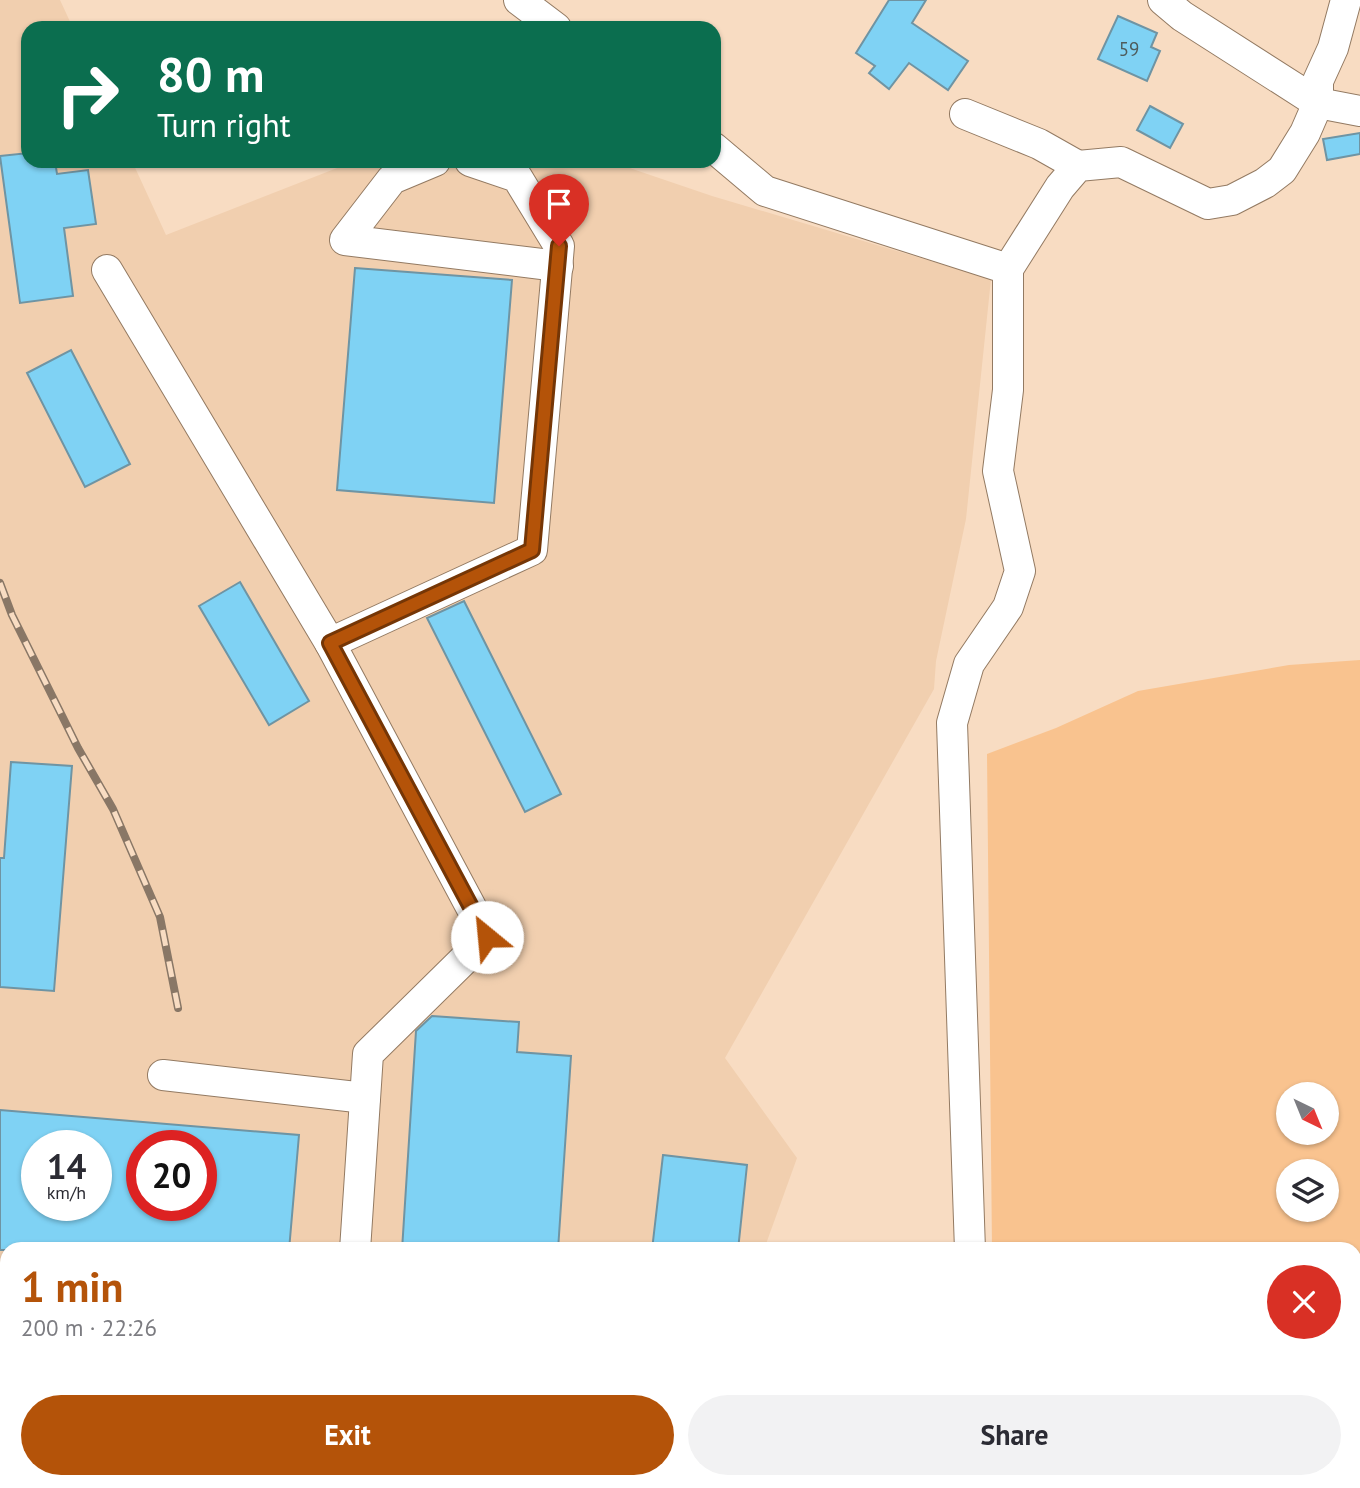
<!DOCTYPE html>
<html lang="en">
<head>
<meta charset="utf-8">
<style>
  :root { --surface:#fff; --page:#f2f2f3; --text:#2b2b33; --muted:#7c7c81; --accent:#b45309 }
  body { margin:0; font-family:"PT Sans",sans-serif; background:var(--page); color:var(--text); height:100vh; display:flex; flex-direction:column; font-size:26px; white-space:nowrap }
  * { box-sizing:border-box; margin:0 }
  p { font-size:23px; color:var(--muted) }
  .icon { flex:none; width:38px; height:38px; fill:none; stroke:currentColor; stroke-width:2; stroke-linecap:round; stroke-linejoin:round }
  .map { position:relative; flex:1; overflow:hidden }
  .drawer { position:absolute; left:0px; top:1242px; width:1362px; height:247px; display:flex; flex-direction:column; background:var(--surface); border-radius:21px 21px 0 0; box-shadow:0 2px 5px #0004 }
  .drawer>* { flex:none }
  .top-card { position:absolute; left:21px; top:21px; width:700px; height:147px; border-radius:21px; box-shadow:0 2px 5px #0004; background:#0b6e4f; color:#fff; overflow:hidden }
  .needle { width:46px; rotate:137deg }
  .tools { position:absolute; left:1276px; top:1082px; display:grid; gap:14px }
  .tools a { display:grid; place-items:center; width:63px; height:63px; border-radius:50%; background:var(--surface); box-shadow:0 2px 5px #0004; font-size:35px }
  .speed { position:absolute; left:21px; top:1130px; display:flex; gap:14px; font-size:35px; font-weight:700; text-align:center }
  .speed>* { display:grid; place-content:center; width:91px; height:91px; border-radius:50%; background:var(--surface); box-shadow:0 2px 5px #0004; line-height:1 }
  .speed small { font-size:18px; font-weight:400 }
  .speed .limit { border:10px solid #d22; background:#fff; color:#111 }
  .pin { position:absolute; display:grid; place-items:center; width:60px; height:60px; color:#fff; margin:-72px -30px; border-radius:50% 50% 50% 0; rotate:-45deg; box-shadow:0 0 7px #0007 }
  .pin .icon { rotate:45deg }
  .me { position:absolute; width:77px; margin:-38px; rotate:332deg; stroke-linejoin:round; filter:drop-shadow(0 0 5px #0008) }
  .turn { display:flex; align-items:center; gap:24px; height:147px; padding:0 21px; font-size:32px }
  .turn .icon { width:91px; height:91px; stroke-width:2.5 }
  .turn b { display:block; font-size:49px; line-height:60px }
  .round { display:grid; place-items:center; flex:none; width:74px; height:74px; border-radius:37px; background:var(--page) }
  .headline { display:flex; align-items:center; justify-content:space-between; height:119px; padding:0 21px }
  h1 { font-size:42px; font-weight:600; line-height:52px; color:var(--accent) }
  .primary-button { display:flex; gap:14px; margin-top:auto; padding:14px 21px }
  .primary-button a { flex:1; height:80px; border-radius:42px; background:var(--accent); color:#fff; font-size:28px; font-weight:600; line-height:80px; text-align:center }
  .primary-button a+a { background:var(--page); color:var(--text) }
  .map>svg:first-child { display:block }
  .built { fill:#f1cfaf; fill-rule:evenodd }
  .green { fill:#f9c38f; fill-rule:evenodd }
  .building { fill:#7fd2f4; stroke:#6f94a3; stroke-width:2; fill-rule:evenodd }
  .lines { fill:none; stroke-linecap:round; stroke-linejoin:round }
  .minor-casing { stroke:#937a62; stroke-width:32 }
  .minor { stroke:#fff; stroke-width:30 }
  .rail-casing { stroke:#897766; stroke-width:8 }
  .rail { stroke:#f8dcc2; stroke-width:5; stroke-dasharray:16; stroke-linecap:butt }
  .route-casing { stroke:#753606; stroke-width:18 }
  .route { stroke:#b45309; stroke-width:12 }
  .labels { text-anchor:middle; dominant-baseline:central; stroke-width:5; stroke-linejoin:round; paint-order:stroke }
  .number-label { font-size:19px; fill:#4e5c5c }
</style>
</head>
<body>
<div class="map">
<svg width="1360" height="1488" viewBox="0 0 1360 1488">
  <rect width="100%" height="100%" fill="#f8dcc2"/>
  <path class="built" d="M0 0H60L73 28H28V161H132L166 235 355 161H609L712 196 991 279 966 519 936 661 934 689 725 1058 797 1158 766 1244 769 1249 7 1250V1482H892L895 1488H0ZM37 1146H96V1206H37ZM142 1146H201V1206H142Z"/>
  <path class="green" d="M1360 660V1488H989V1482H1354V1250L992 1249 987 754 1056 728 1138 691 1289 665ZM1288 1094H1326V1132H1288ZM1288 1171H1326V1209H1288Z"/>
  <g class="building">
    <path d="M889 0H926L912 23 968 61 948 90 909 63 889 89 869 73 875 66 856 53Z"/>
    <path d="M1118 16 1157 33 1151 47 1160 51 1147 81 1098 59Z"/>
    <path d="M1150 106 1183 124 1170 148 1137 130Z"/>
    <path d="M1360 133V154L1327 160 1323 139Z"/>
    <path d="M28 153V161H55L57 174 88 170 96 224 64 228 73 296 20 303 0 156Z"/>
    <path d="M355 268 512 280 494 503 337 490Z"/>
    <path d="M71 350 130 464 85 487 27 373Z"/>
    <path d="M240 582 309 701 269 725 199 606Z"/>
    <path d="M464 601 561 794 525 812 427 618Z"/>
    <path d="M11 762 72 766 54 991 0 987V858H4Z"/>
    <path d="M432 1016 519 1022 517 1052 571 1056 558 1250H402L416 1031Z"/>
    <path d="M0 1110 299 1135 289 1250H0ZM37 1146H96V1206H37ZM142 1146H201V1206H142Z"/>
    <path d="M663 1155 747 1165 738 1250H652Z"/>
  </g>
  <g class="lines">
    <defs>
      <g id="minor">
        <path d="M519 0 556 28"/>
        <path d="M1163 0 1182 16 1318 103 1360 111"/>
        <path d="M965 114 1039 144 1078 166"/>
        <path d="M714 148 765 191 1008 269V390L998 471 1020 571 1008 607 969 664 952 723 970 1250"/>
        <path d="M435 161 392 179 345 240 558 266"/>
        <path d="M1008 269 1060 187 1078 166 1121 162 1208 204 1232 200 1265 183 1282 170 1305 133 1318 103V81L1333 48 1346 0"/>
        <path d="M107 270 330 643"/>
        <path d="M163 1075 365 1098"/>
        <path d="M355 1250 368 1054 487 937 330 643 532 550 559 246 517 177 470 161"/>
        <path d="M340 1488V1482"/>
        <path d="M962 1488V1482"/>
      </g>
    </defs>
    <use href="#minor" class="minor-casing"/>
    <use href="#minor" class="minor"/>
    <defs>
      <path id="rail" d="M0 583 12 615 78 748 113 809 160 917 178 1008"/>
    </defs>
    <use href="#rail" class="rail-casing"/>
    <use href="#rail" class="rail"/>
  </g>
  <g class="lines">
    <defs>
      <path id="route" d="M487 937 330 643 532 550 559 246"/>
    </defs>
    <use href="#route" class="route-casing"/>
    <use href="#route" class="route"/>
  </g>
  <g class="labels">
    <g class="number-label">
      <text x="1129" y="49">59</text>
    </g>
  </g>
</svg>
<div class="tools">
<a><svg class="needle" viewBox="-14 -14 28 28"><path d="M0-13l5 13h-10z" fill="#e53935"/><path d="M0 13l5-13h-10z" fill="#7c7c81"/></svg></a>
<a><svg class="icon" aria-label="layers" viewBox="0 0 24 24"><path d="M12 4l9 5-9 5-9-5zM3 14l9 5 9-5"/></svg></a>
</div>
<div class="speed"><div>14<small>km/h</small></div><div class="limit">20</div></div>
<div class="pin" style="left:559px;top:246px;background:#d93025"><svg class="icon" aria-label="arrive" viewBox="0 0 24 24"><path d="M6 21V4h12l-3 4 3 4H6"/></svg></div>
<svg class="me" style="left:487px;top:937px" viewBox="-20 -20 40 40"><circle r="19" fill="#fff"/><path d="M0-13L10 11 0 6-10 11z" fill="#b45309"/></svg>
<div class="top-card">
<div class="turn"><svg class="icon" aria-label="right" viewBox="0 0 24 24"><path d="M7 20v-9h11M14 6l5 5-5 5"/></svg><div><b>80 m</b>Turn right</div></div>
</div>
<section class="drawer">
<div class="headline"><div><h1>1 min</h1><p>200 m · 22:26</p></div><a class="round" style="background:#d93025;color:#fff"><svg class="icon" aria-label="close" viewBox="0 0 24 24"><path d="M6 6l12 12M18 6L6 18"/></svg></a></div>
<div class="primary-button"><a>Exit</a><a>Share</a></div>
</section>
</div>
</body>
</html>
